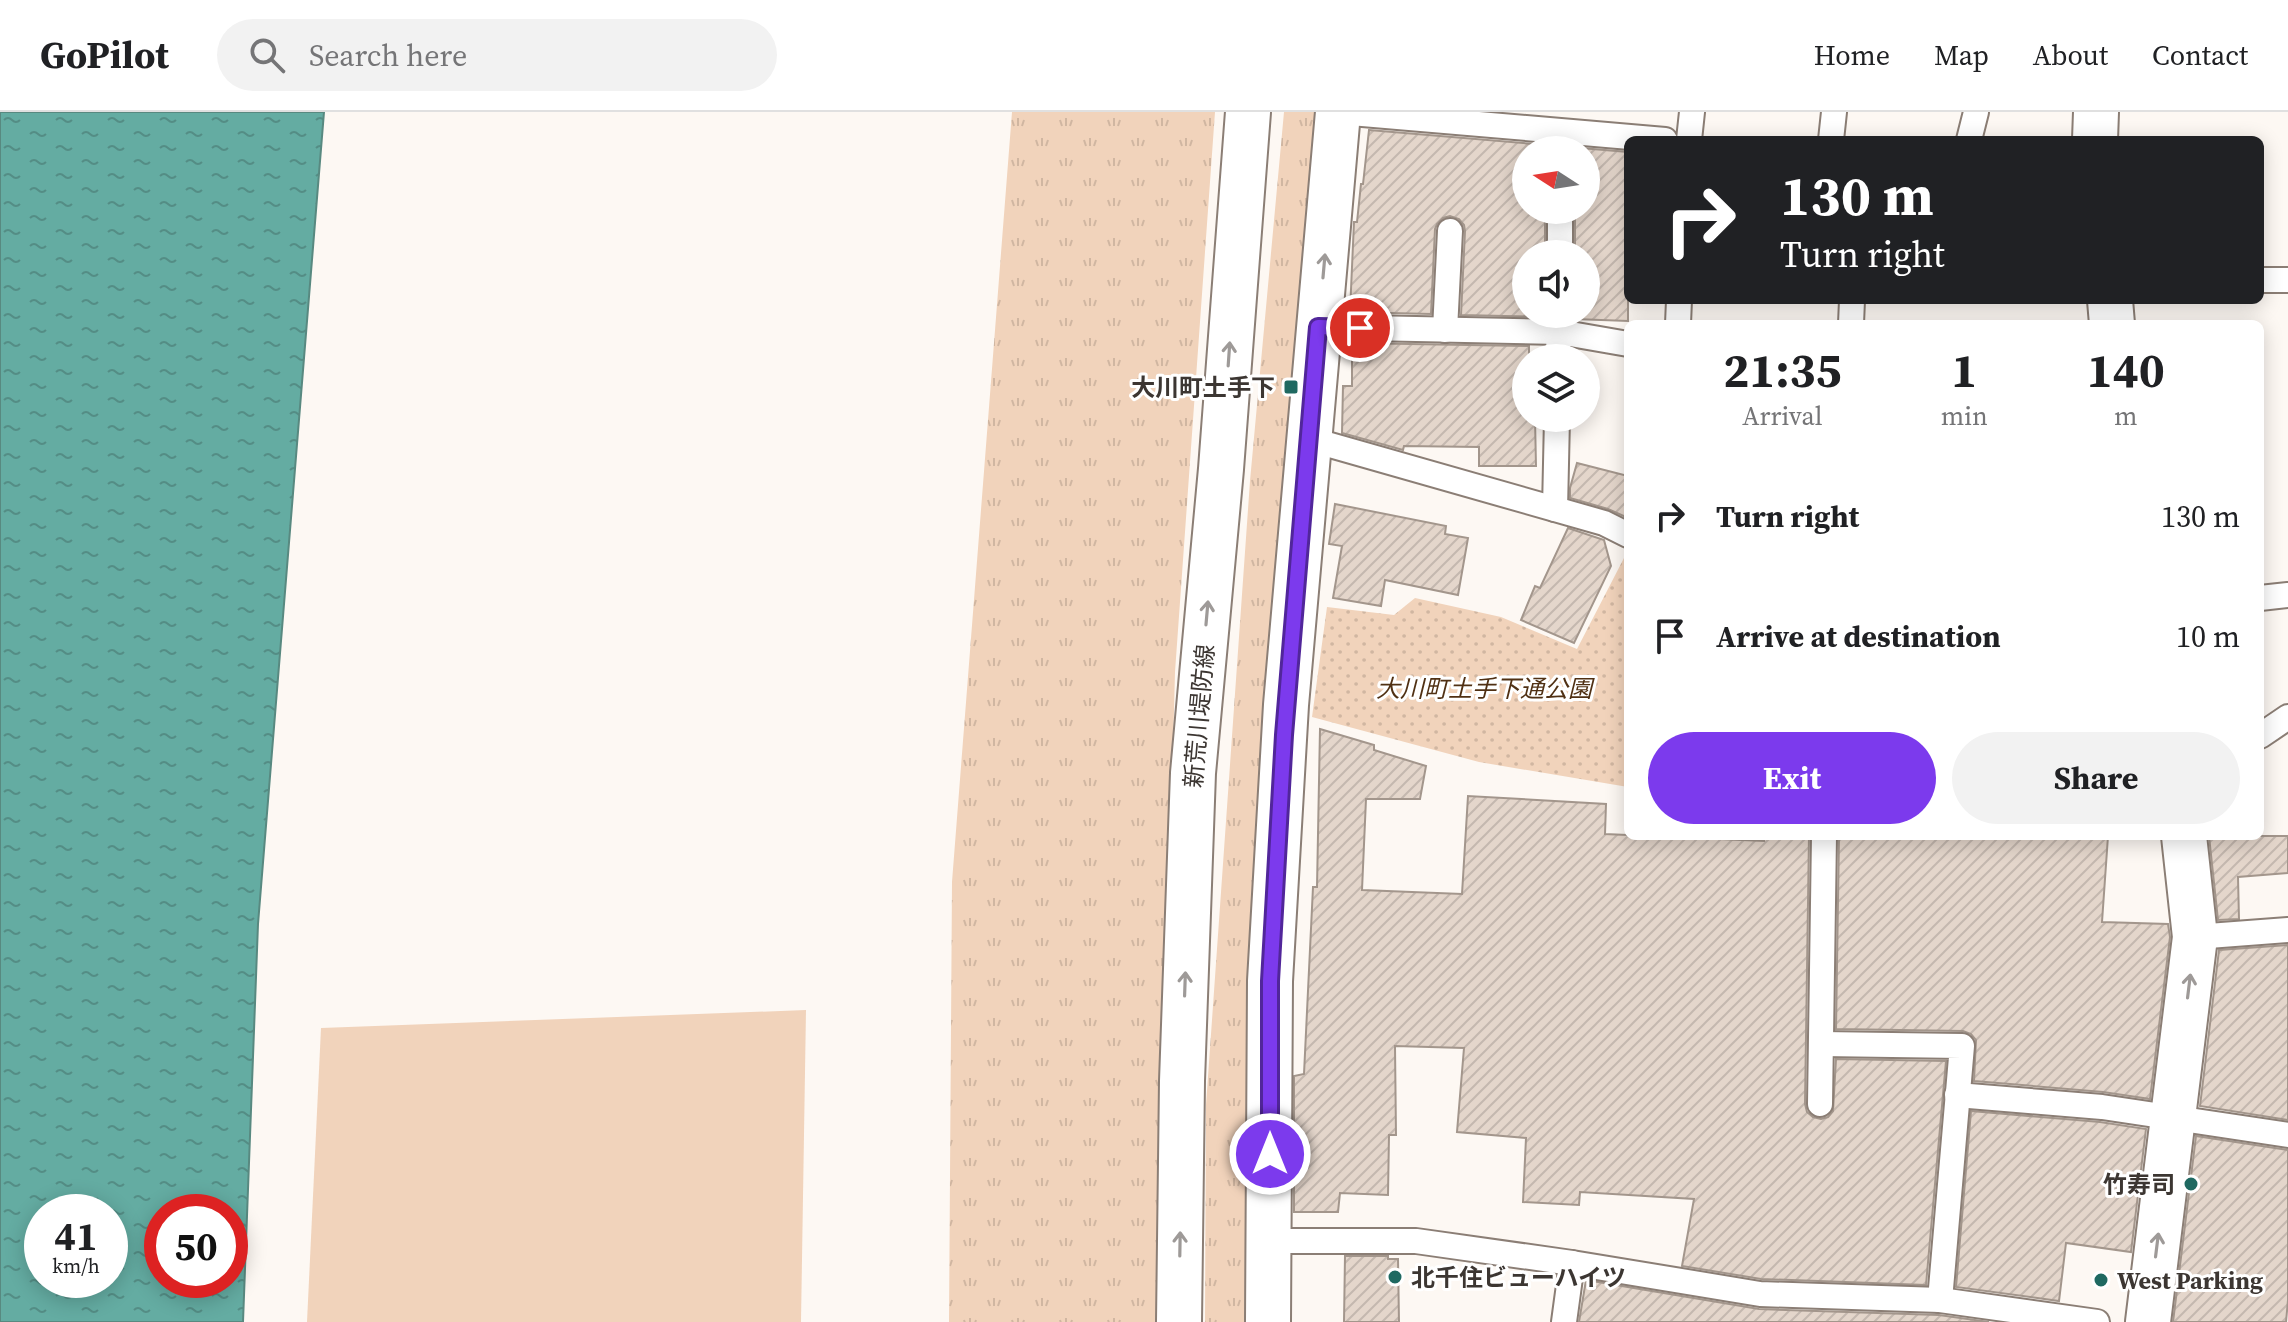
<!DOCTYPE html>
<html lang="en">
<head>
<meta charset="utf-8">
<style>
  :root { --surface:#fff; --page:#f2f2f2; --text:#202124; --muted:#757577; --line:#e0e0e0; --accent:#7c3aed }
  body { margin:0; font-family:"Source Serif 4","Noto Sans JP",serif; background:var(--page); color:var(--text); height:100vh; display:flex; flex-direction:column; font-size:30px; white-space:nowrap }
  * { box-sizing:border-box; margin:0 }
  p { font-size:26px; color:var(--muted) }
  .icon { flex:none; width:44px; height:44px; fill:none; stroke:currentColor; stroke-width:2; stroke-linecap:round; stroke-linejoin:round }
  .map { position:relative; flex:1; overflow:hidden }
  .sheet { position:absolute; left:1624px; top:208px; width:640px; height:520px; display:flex; flex-direction:column; background:var(--surface); border-radius:12px; box-shadow:0 4px 20px #0003 }
  .sheet>* { flex:none }
  .guide { position:absolute; left:1624px; top:24px; width:640px; height:168px; border-radius:12px; box-shadow:0 4px 20px #0003; background:#202124; color:#fff; overflow:hidden }
  .needle { width:52px; rotate:282deg }
  .buttons { position:absolute; left:1512px; top:24px; display:grid; gap:16px }
  .buttons a { display:grid; place-items:center; width:88px; height:88px; border-radius:50%; background:var(--surface); box-shadow:0 4px 20px #0003; font-size:40px }
  .speed { position:absolute; left:24px; top:1082px; display:flex; gap:16px; font-size:40px; font-weight:700; text-align:center }
  .speed>* { display:grid; place-content:center; width:104px; height:104px; border-radius:50%; background:var(--surface); box-shadow:0 4px 20px #0003; line-height:1 }
  .speed small { font-size:20px; font-weight:400 }
  .speed .limit { border:12px solid #d22; background:#fff; color:#111 }
  .pin { position:absolute; display:grid; place-items:center; width:68px; height:68px; color:#fff; margin:-34px; border:4px solid #fff; border-radius:50%; box-shadow:0 2px 8px #0007 }
  .me { position:absolute; width:88px; margin:-44px; rotate:0deg; stroke-linejoin:round; filter:drop-shadow(0 0 6px #0008) }
  .turn { display:flex; align-items:center; gap:28px; height:168px; padding:0 24px; font-size:36px }
  .turn .icon { width:104px; height:104px; stroke-width:2.5 }
  .turn b { display:block; font-size:56px; line-height:68px }
  .eta { display:flex; justify-content:space-evenly; align-items:center; height:136px; text-align:center }
  .eta b { font-size:48px; font-weight:700; line-height:56px }
  .action { display:flex; gap:16px; margin-top:auto; padding:16px 24px }
  .action a { flex:1; height:92px; border-radius:48px; background:var(--accent); color:#fff; font-size:32px; font-weight:700; line-height:92px; text-align:center }
  .action a+a { background:var(--page); color:var(--text) }
  ul { padding:0; list-style:none }
  li { display:flex; align-items:center; gap:24px; height:120px; padding:0 24px }
  li div { flex:1 }
  li b { display:block; font-size:30px }
  li em { font-style:normal }
  header { display:flex; align-items:center; gap:48px; box-sizing:border-box; height:112px; padding:0 40px; background:var(--surface); border-bottom:2px solid var(--line) }
  header strong { font-size:38px }
  nav { display:flex; gap:44px; margin-inline-start:auto; font-size:28px }
  .search { width:560px; height:72px; background:var(--page); display:flex; align-items:center; gap:20px; box-sizing:border-box; padding:0 28px; border-radius:44px; color:var(--muted); font-size:30px }
  .map>svg:first-child { display:block }
  .grass { fill:url(#grass-tufts) }
  .park { fill:url(#park-dots) }
  .pitch { fill:#f1d3bb }
  .water { fill:url(#water-ripples); stroke:#588980; stroke-width:2; fill-rule:evenodd }
  .building { fill:url(#building-hatch); stroke:#a3968c; stroke-width:2 }
  .lines { fill:none; stroke-linecap:round; stroke-linejoin:round }
  .lane-casing { stroke:#8b7e75; stroke-width:28 }
  .street-casing { stroke:#8b7e75; stroke-width:48 }
  .secondary-casing { stroke:#8b7e75; stroke-width:48 }
  .lane { stroke:#fff; stroke-width:24 }
  .street { stroke:#fff; stroke-width:44 }
  .secondary { stroke:#fff; stroke-width:44 }
  .oneway { stroke:#9e9a98 }
  .route-casing { stroke:#51269a; stroke-width:20 }
  .route { stroke:#7c3aed; stroke-width:14 }
  .poi-dot { fill:#1f6961; stroke:#fff; stroke-width:3 }
  .labels { text-anchor:middle; dominant-baseline:central; stroke-width:6; stroke-linejoin:round; paint-order:stroke }
  .poi-label { font-size:24px; font-weight:bold; fill:#3c3632; stroke:#fff; text-anchor:end }
  .park-label { font-size:24px; font-style:italic; fill:#503013; stroke:#fff }
  .street-label { font-size:24px; fill:#3c3632; stroke:#fff }
</style>
</head>
<body>
<header>
<strong>GoPilot</strong>
<div class="search"><svg class="icon" aria-label="search" viewBox="0 0 24 24"><circle cx="10" cy="10" r="6"/><path d="M15 15l6 6"/></svg>Search here</div>
<nav><a>Home</a><a>Map</a><a>About</a><a>Contact</a></nav>
</header>
<div class="map">
<svg width="2288" height="1210" viewBox="0 0 2288 1210">
  <defs>
    <pattern id="grass-tufts" width="24" height="20" patternUnits="userSpaceOnUse" patternTransform="scale(2)"><rect width="24" height="20" fill="#f1d3bb"/><path d="M3 7l-1-3M5 7V3M7 7l1-3M15 17l-1-3M17 17v-4M19 17l1-3" fill="none" stroke="#d0b6a1"/></pattern>
    <pattern id="park-dots" width="8" height="8" patternUnits="userSpaceOnUse" patternTransform="scale(2)"><rect width="8" height="8" fill="#f1d3bb"/><path d="M2 2h.1M6 6h.1" fill="none" stroke="#d0b6a1" stroke-width="1.8" stroke-linecap="round"/></pattern>
    <pattern id="water-ripples" width="26" height="14" patternUnits="userSpaceOnUse" patternTransform="scale(2)"><rect width="26" height="14" fill="#64aca2"/><path d="M2 4q2-2 4 0t4 0M15 11q2-2 4 0t4 0" fill="none" stroke="#548d85"/></pattern>
    <pattern id="building-hatch" width="6" height="6" patternUnits="userSpaceOnUse" patternTransform="scale(2)"><rect width="6" height="6" fill="#e4d6cb"/><path d="M-1 1l2-2M0 6l6-6M5 7l2-2" fill="none" stroke="#c4b8af"/></pattern>
  </defs>
  <rect width="100%" height="100%" fill="#fdf8f3"/>
  <g class="grass">
    <path d="M1012 0H1215L1175 560 1158 1210H949L952 770Z"/>
    <path d="M1284 0H1320L1291 342 1268 534 1247 950 1246 1210H1205L1206 993 1250 369Z"/>
  </g>
  <path class="park" d="M1624 446 1628 448V675L1479 650 1312 605 1327 495 1394 503 1415 486 1501 505 1577 537Z"/>
  <path class="pitch" d="M806 898 801 1210H307L321 916Z"/>
  <path class="water" d="M0 0H324L258 812 243 1210H0ZM42 1100H110V1168H42ZM162 1100H230V1168H162Z"/>
  <g class="building">
    <path d="M1369 18 1628 40V209L1574 207V202H1586V142H1575V98H1586V38H1526V98H1545V142H1526V202H1544V205L1461 203 1465 119 1464 113 1459 107 1450 104 1443 106 1437 112 1435 117 1431 202 1350 200 1354 110H1357L1361 72H1363Z"/>
    <path d="M1352 231 1529 234V246H1526V306H1535L1536 354H1479V335L1404 334 1403 338 1342 321 1343 274H1352Z"/>
    <path d="M1577 351 1628 364V406L1608 397 1570 386V376Z"/>
    <path d="M1335 392 1446 414 1445 422 1468 426 1458 483 1385 468 1381 494 1333 486 1342 434 1329 432Z"/>
    <path d="M1568 416 1604 428 1611 454 1574 531 1521 508 1535 474 1540 476Z"/>
    <path d="M1320 617 1374 633V638L1426 654 1420 687H1366L1362 778 1462 782 1468 684 1606 692 1605 722 1764 729V724H1809L1805 992 1807 1000 1813 1005 1821 1007 1828 1005 1833 999 1836 947 1946 949 1926 1173 1761 1167 1682 1154 1694 1087 1580 1080 1579 1093 1523 1090 1526 1026 1457 1020 1464 936 1395 934 1396 1023H1389L1388 1083 1340 1081 1338 1100H1294V964L1304 962 1313 775H1317Z"/>
    <path d="M1839 724H2108L2102 810 2168 812 2170 825 2150 987 2103 980 1974 969 1976 928 1971 922 1963 919 1836 917Z"/>
    <path d="M2209 724H2288V761L2238 765 2239 807 2218 808Z"/>
    <path d="M2288 833V1008L2200 994 2219 838Z"/>
    <path d="M1971 999 2100 1010 2146 1017 2131 1140 2066 1131 2059 1189 1956 1175Z"/>
    <path d="M2196 1024 2288 1038V1188L2286 1210H2173Z"/>
    <path d="M1345 1144H1388V1147H1398L1399 1210H1344Z"/>
    <path d="M1586 1168 1759 1197 1939 1203 1989 1210H1579Z"/>
  </g>
  <g class="lines">
    <defs>
      <g id="lane">
        <path d="M1339 0 1665 28"/>
        <path d="M1689 28 1692 0"/>
        <path d="M1831 28 1834 0"/>
        <path d="M1969 28 1976 0"/>
        <path d="M1560 142V98"/>
        <path d="M2260 168H2288"/>
        <path d="M1678 212 1679 188"/>
        <path d="M1851 212 1852 188"/>
        <path d="M1318 215 1559 220 1628 232"/>
        <path d="M1445 218 1450 119"/>
        <path d="M1558 246 1559 202"/>
        <path d="M1309 327 1604 411 1628 423"/>
        <path d="M1555 397 1557 306"/>
        <path d="M2260 486 2288 483"/>
        <path d="M2260 624 2288 605"/>
        <path d="M2195 825 2288 818"/>
        <path d="M1822 932 1962 934 1940 1188"/>
        <path d="M1957 983 2102 995 2288 1023"/>
        <path d="M1820 992 1824 724"/>
        <path d="M1270 1129H1416L1572 1151 1760 1182 1940 1188 2097 1210"/>
        <path d="M1564 1210 1572 1151"/>
      </g>
      <g id="street">
        <path d="M2095 28 2096 0"/>
        <path d="M2110 188 2112 212"/>
        <path d="M2148 1210 2195 825 2184 724"/>
      </g>
      <g id="secondary">
        <path d="M1179 1210 1182 969 1193 661 1221 357 1248 0"/>
        <path d="M1268 1210 1270 869 1286 593 1338 0"/>
      </g>
    </defs>
    <use href="#lane" class="lane-casing"/>
    <use href="#street" class="street-casing"/>
    <use href="#secondary" class="secondary-casing"/>
    <use href="#lane" class="lane"/>
    <use href="#street" class="street"/>
    <use href="#secondary" class="secondary"/>
  </g>
  <defs><path id="oneway-shaft" d="M-6 0H5M1.5-3L5.5 0L1.5 3" fill="none" stroke-width="1.6" stroke-linecap="round" stroke-linejoin="round" transform="scale(2)"/></defs>
  <g class="oneway">
    <use href="#oneway-shaft" transform="translate(1324 154) rotate(-85)"/>
    <use href="#oneway-shaft" transform="translate(1229 242) rotate(-86)"/>
    <use href="#oneway-shaft" transform="translate(1207 501) rotate(-85)"/>
    <use href="#oneway-shaft" transform="translate(1185 872) rotate(-88)"/>
    <use href="#oneway-shaft" transform="translate(2189 874) rotate(-83)"/>
    <use href="#oneway-shaft" transform="translate(1180 1132) rotate(-89)"/>
    <use href="#oneway-shaft" transform="translate(2157 1133) rotate(-83)"/>
  </g>
  <g class="lines">
    <defs>
      <path id="route" d="M1270 1042V869L1284 623 1318 215 1360 216"/>
    </defs>
    <use href="#route" class="route-casing"/>
    <use href="#route" class="route"/>
  </g>
  <g class="poi-dot">
    <rect x="1283" y="267" width="16" height="16" rx="4"/>
    <circle cx="2191" cy="1072" r="8"/>
    <circle cx="1395" cy="1165" r="8"/>
    <circle cx="2101" cy="1168" r="8"/>
  </g>
  <g class="labels">
    <g class="poi-label">
      <text x="1275" y="275">大川町土手下</text>
      <text x="2175" y="1072">竹寿司</text>
      <text x="1411" y="1165" text-anchor="start">北千住ビューハイツ</text>
      <text x="2117" y="1168" text-anchor="start">West Parking</text>
    </g>
    <g class="park-label">
      <text x="1484" y="576">大川町土手下通公園</text>
    </g>
    <g class="street-label">
      <text transform="translate(1199 604) rotate(-85)">新荒川堤防線</text>
    </g>
  </g>
</svg>
<div class="buttons">
<a><svg class="needle" viewBox="-14 -14 28 28"><path d="M0-13l5 13h-10z" fill="#e53935"/><path d="M0 13l5-13h-10z" fill="#757577"/></svg></a>
<a><svg class="icon" aria-label="sound" viewBox="0 0 24 24"><path d="M4 9h4l5-4v14l-5-4H4zM17 9q2 3 0 6"/></svg></a>
<a><svg class="icon" aria-label="layers" viewBox="0 0 24 24"><path d="M12 4l9 5-9 5-9-5zM3 14l9 5 9-5"/></svg></a>
</div>
<div class="speed"><div>41<small>km/h</small></div><div class="limit">50</div></div>
<div class="pin" style="left:1360px;top:216px;background:#d93025"><svg class="icon" aria-label="arrive" viewBox="0 0 24 24"><path d="M6 21V4h12l-3 4 3 4H6"/></svg></div>
<svg class="me" style="left:1270px;top:1042px" viewBox="-20 -20 40 40"><circle r="17" fill="#7c3aed" stroke="#fff" stroke-width="3"/><path d="M0-11L8 9 0 5-8 9z" fill="#fff"/></svg>
<div class="guide">
<div class="turn"><svg class="icon" aria-label="right" viewBox="0 0 24 24"><path d="M7 20v-9h11M14 6l5 5-5 5"/></svg><div><b>130 m</b>Turn right</div></div>
</div>
<section class="sheet">
<div class="eta">
<div><b>21:35</b><p>Arrival</p></div>
<div><b>1</b><p>min</p></div>
<div><b>140</b><p>m</p></div>
</div>
<ul>
<li><svg class="icon" aria-label="right" viewBox="0 0 24 24"><path d="M7 20v-9h11M14 6l5 5-5 5"/></svg><div><b>Turn right</b></div><em>130 m</em></li>
<li><svg class="icon" aria-label="arrive" viewBox="0 0 24 24"><path d="M6 21V4h12l-3 4 3 4H6"/></svg><div><b>Arrive at destination</b></div><em>10 m</em></li>
</ul>
<div class="action"><a>Exit</a><a>Share</a></div>
</section>
</div>
</body>
</html>
